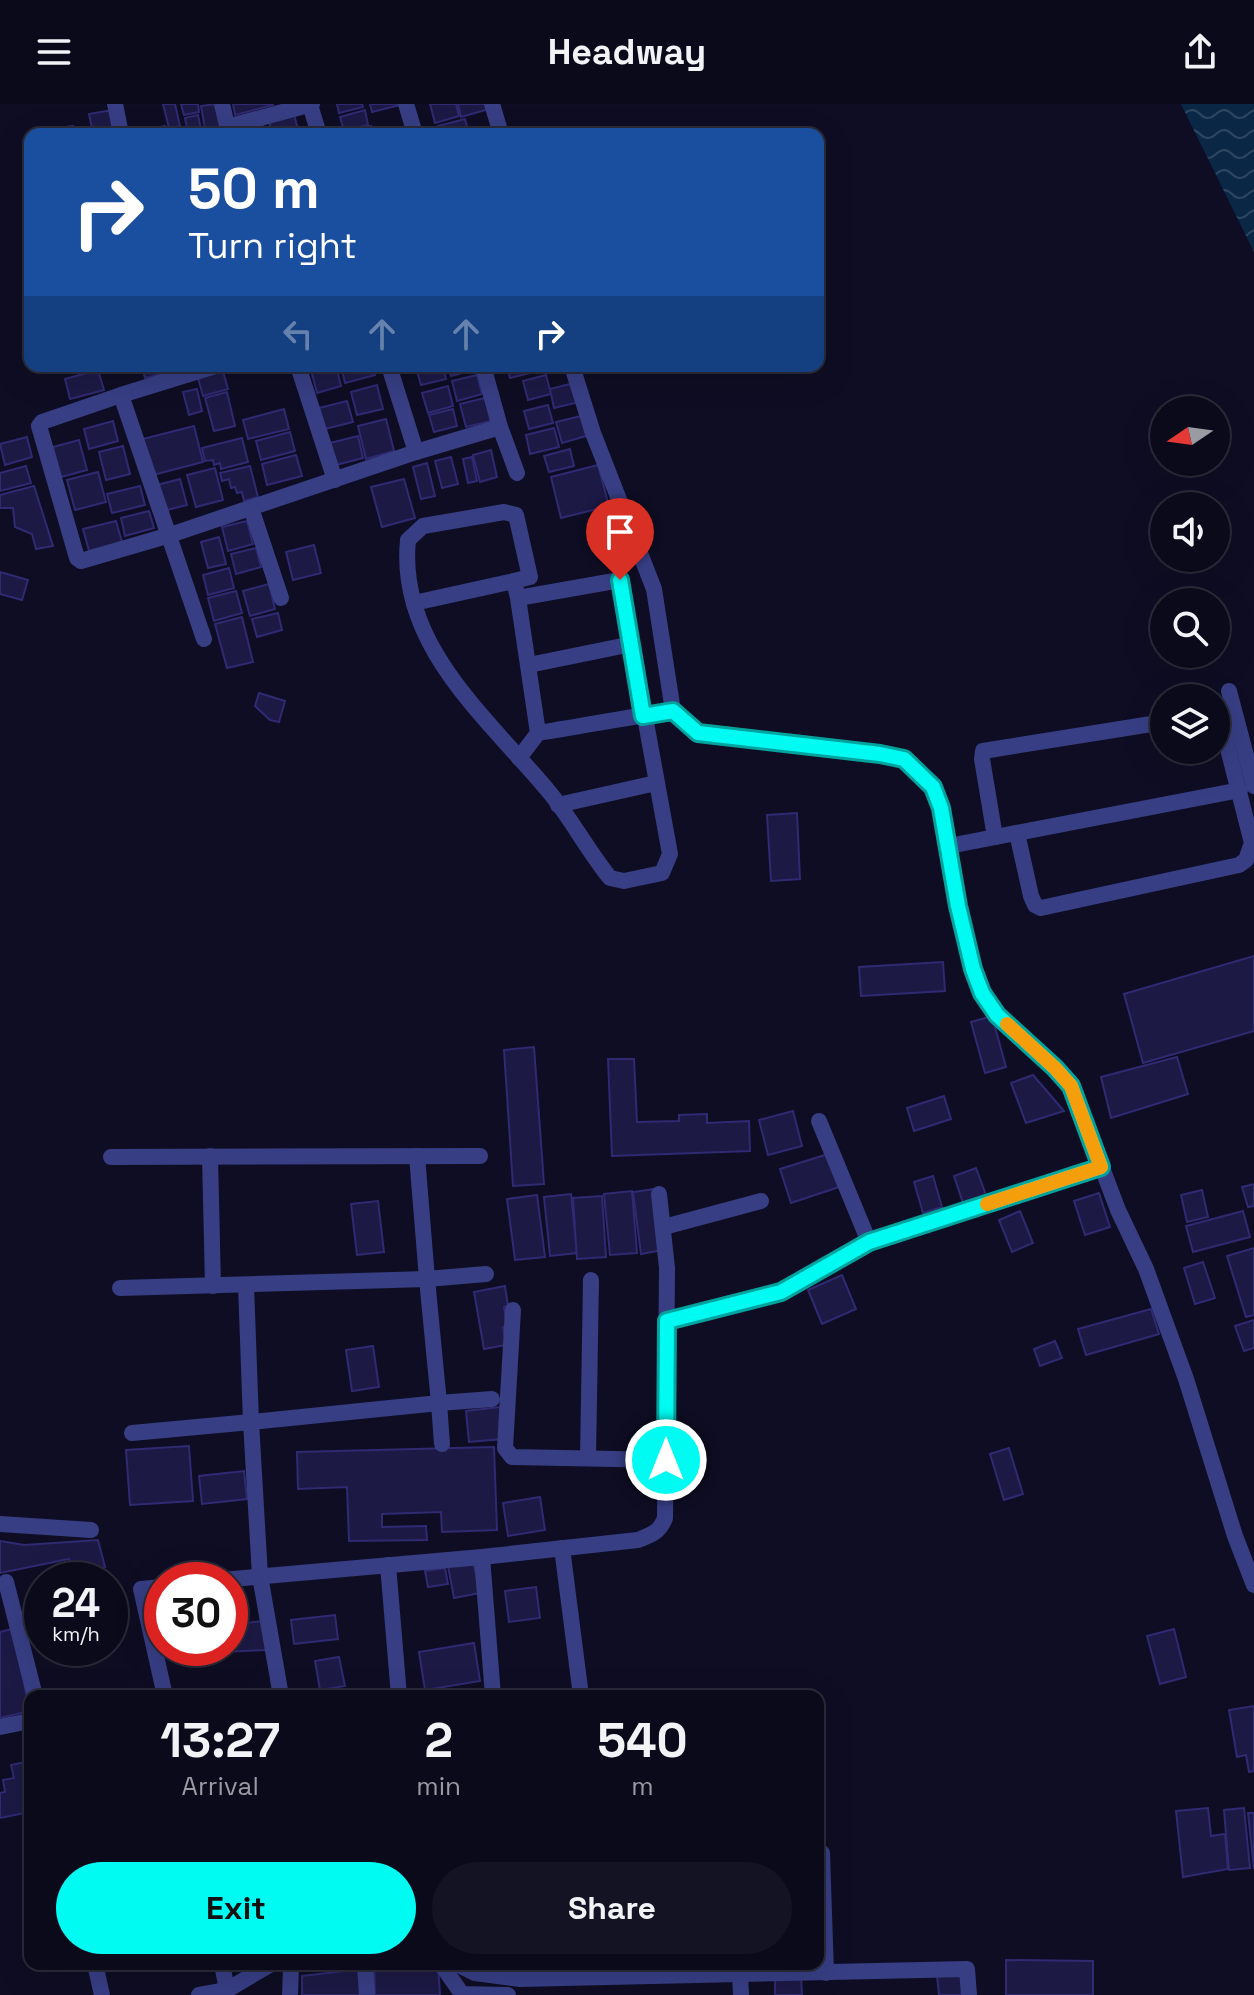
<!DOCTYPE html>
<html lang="en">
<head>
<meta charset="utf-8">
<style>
  :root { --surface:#0a0a1a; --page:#131323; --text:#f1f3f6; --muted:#999aa2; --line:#2a2b39; --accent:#00fbf2 }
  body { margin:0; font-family:"Space Grotesk",sans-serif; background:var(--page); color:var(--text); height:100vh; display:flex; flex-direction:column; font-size:30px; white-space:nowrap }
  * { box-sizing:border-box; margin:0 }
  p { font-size:26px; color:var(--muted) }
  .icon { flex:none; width:44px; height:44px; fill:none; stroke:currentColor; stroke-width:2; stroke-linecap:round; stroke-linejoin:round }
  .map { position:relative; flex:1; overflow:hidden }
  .side { position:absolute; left:24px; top:1586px; width:800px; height:280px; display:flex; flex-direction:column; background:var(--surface); border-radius:16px; box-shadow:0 8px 32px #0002,0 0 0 2px var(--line) }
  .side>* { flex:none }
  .hud { position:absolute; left:24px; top:24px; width:800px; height:244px; border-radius:16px; box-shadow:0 8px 32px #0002,0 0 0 2px var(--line); background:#1a4fa0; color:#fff; overflow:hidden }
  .needle { width:52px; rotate:257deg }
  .controls { position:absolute; left:1150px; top:292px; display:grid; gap:16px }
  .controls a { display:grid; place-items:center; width:80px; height:80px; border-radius:50%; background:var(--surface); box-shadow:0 8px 32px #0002,0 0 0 2px var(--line); font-size:40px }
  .speed { position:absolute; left:24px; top:1458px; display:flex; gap:16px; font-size:40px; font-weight:700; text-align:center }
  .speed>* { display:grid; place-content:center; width:104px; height:104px; border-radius:50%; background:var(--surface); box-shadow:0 8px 32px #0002,0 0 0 2px var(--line); line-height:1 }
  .speed small { font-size:20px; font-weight:400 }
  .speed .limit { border:12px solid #d22; background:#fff; color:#111 }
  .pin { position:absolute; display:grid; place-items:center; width:68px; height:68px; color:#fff; margin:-82px -34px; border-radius:50% 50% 50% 0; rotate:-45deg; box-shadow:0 0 8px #0007 }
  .pin .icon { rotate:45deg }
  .me { position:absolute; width:88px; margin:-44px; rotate:0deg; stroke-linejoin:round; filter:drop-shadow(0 0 6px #0008) }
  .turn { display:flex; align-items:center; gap:28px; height:168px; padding:0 32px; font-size:36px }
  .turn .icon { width:104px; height:104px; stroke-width:2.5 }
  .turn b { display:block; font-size:56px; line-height:68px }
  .lanes { display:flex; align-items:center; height:76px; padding:0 32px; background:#0003; justify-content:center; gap:40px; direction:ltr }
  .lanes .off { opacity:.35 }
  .eta { display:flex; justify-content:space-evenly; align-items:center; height:136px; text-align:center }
  .eta b { font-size:48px; font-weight:700; line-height:56px }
  .cta { display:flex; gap:16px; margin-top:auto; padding:16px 32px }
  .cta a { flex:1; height:92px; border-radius:48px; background:var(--accent); color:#111; font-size:32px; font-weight:700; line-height:92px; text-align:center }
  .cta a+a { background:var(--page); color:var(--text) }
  header { display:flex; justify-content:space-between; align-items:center; height:104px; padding:0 32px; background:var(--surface); font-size:36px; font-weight:700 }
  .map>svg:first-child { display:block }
  .water { fill:url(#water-waves) }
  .building { fill:#1c1945; stroke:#2f2a72; stroke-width:2 }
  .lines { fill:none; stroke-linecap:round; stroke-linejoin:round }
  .minor { stroke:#373e84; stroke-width:16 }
  .route-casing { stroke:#00a39d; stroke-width:20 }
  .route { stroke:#00fbf2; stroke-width:14 }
  .slow { stroke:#f59e0b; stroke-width:14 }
</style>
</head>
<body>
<header><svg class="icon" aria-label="menu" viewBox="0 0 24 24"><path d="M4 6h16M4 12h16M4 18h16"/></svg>Headway<svg class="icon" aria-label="share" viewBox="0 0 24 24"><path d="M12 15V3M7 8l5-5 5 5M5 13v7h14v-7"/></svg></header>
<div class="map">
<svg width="1254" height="1891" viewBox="0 0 1254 1891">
  <defs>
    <pattern id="water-waves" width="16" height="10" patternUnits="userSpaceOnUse" patternTransform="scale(2)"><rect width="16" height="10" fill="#0a2846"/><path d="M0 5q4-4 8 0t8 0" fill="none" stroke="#2d4662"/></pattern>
  </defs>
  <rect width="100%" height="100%" fill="#0e0d23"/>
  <path class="water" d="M1181 0H1254V148Z"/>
  <g class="building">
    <path d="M163 0H175L180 22 169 24Z"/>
    <path d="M181 0H198L199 8 184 11Z"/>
    <path d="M216 0 222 29 206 30 201 2Z"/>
    <path d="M233 0H273V1L235 11Z"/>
    <path d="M337 0H362L363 3 339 9Z"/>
    <path d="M370 0H400V1L372 8Z"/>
    <path d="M430 0H456L459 12 435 19Z"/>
    <path d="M458 0H488L489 5 461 13Z"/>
    <path d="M113 6 118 30H93L89 10Z"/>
    <path d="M365 6 368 21 344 27 340 13Z"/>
    <path d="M294 10 299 30H272L269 17Z"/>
    <path d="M198 11 202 30H188L185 14Z"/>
    <path d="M465 15 469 30H440L438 22Z"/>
    <path d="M73 22 74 30H53L52 25Z"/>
    <path d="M165 22 167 30H145V26Z"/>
    <path d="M263 22 265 30H240L239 28Z"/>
    <path d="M371 22 373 30H347L346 28Z"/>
    <path d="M142 262H176L177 266 145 274Z"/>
    <path d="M310 262H336L341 282 317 289Z"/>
    <path d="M341 262H372L375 271 345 279Z"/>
    <path d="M422 262H443L446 275 421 281 416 264Z"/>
    <path d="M448 262H476L477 265 451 272Z"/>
    <path d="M507 262H533L534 268 510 274Z"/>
    <path d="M98 266 104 286 70 295 65 275Z"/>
    <path d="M223 267 228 285 203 292 198 274Z"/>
    <path d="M477 271 482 290 457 297 452 277Z"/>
    <path d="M546 271 551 290 528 296 523 277Z"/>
    <path d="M574 279 579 298 554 304 550 285Z"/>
    <path d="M377 281 383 305 357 311 351 288Z"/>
    <path d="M448 282 453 302 428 309 422 289Z"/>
    <path d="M197 285 202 307 189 311 183 288Z"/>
    <path d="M227 288 235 322 214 327 205 294Z"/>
    <path d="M485 294 491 317 466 323 460 300Z"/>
    <path d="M347 297 353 318 325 325 319 304Z"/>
    <path d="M548 301 553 319 529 325 524 307Z"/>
    <path d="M284 305 289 325 248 335 243 316Z"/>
    <path d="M453 305 457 322 434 328 429 311Z"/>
    <path d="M581 312 586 332 562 339 556 318Z"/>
    <path d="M386 315 394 347 366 355 358 322Z"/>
    <path d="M113 317 118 337 89 345 84 325Z"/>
    <path d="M194 322 203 358 153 371 143 335Z"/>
    <path d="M554 324 559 343 530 350 526 331Z"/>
    <path d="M290 328 295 347 261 356 256 337Z"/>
    <path d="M358 332 363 354 336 361 330 339Z"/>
    <path d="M27 333 32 353 5 361 0 340Z"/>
    <path d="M242 334 248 358 221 365 220 359 214 361 213 356 205 357 202 344Z"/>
    <path d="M79 336 87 366 61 373 53 343Z"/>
    <path d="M123 342 130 370 106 376 99 348Z"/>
    <path d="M570 345 574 362 549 368 544 352Z"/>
    <path d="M491 346 497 373 480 378 473 351Z"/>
    <path d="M296 351 302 372 267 381 262 360Z"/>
    <path d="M451 353 458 380 442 384 435 357Z"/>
    <path d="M472 353 477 377 468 379 463 355Z"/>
    <path d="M427 359 435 392 421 395 413 363Z"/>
    <path d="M598 361 609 402 561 414 551 373Z"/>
    <path d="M26 362 31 379 0 387V369Z"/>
    <path d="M250 362 258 393 244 397 242 388 237 389 235 383 231 384 229 375 222 377 220 369Z"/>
    <path d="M215 364 223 396 196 403 187 371Z"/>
    <path d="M98 368 106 398 75 406 67 376Z"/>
    <path d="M180 375 187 401 163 407 157 381Z"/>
    <path d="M404 375 415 414 382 423 371 383Z"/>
    <path d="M34 382 53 442 36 445 32 430 15 423 13 404H0V391Z"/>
    <path d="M140 382 145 401 112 409 107 390Z"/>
    <path d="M149 407 154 424 125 432 121 414Z"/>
    <path d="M116 417 122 438 89 447 83 425Z"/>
    <path d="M247 417 253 440 228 447 222 423Z"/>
    <path d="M219 433 226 460 208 464 201 438Z"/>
    <path d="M314 441 321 469 293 476 286 448Z"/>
    <path d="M256 444 261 463 236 470 231 450Z"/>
    <path d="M229 464 234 484 208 491 203 471Z"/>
    <path d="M0 468 28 476 22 496 0 490Z"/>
    <path d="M269 480 275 505 250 512 243 487Z"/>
    <path d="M236 487 242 509 214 517 208 494Z"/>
    <path d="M278 509 282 526 257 533 252 515Z"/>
    <path d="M242 513 253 558 227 564 215 520Z"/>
    <path d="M259 589 285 597 279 618 270 616 255 602Z"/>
    <path d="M797 709 800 775 771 777 767 711Z"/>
    <path d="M1254 852V927L1143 959 1124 890Z"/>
    <path d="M943 858 945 887 861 892 859 863Z"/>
    <path d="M992 912 1006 963 985 969 971 918Z"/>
    <path d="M534 943 544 1080 513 1082 504 946Z"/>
    <path d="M1177 953 1188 990 1111 1014 1101 973Z"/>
    <path d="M608 955H634L637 1018 679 1017V1011L707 1010V1019L749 1017 750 1047 612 1052Z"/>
    <path d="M1033 971 1064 1007 1026 1019 1011 979Z"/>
    <path d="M944 992 951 1015 914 1027 907 1004Z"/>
    <path d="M793 1007 802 1042 768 1051 759 1016Z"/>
    <path d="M828 1050 839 1083 791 1099 780 1065Z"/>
    <path d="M976 1064 986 1091 982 1092 985 1098 965 1105 954 1072Z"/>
    <path d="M933 1072 942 1103 923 1109 914 1078Z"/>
    <path d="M1254 1080V1102L1248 1103 1242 1083Z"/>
    <path d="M655 1085 663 1146 641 1150 633 1088Z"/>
    <path d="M1202 1086 1208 1113 1187 1118 1181 1091Z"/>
    <path d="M632 1087 637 1149 610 1151 604 1090Z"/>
    <path d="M1099 1089 1110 1123 1085 1131 1074 1097Z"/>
    <path d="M571 1090 577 1149 550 1152 544 1093Z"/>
    <path d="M537 1091 545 1153 515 1156 507 1095Z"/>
    <path d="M602 1092 606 1153 577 1155 573 1094Z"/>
    <path d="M378 1097 384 1148 357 1151 351 1100Z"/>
    <path d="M1020 1107 1033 1139 1012 1148 999 1116Z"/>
    <path d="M1243 1107 1250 1133 1193 1148 1186 1122Z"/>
    <path d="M1254 1144V1211L1246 1213 1227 1152Z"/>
    <path d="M1203 1158 1215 1194 1195 1200 1184 1164Z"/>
    <path d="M842 1171 856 1205 822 1220 808 1186Z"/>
    <path d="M505 1182 508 1202 504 1203 507 1223H503L506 1241 484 1245 474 1188Z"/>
    <path d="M1151 1205 1159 1230 1086 1251 1078 1225Z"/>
    <path d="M1254 1216V1244L1244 1247 1235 1222Z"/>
    <path d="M1055 1237 1062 1254 1040 1262 1034 1245Z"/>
    <path d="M373 1242 379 1283 352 1287 346 1246Z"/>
    <path d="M500 1303 503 1335 469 1338 466 1307Z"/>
    <path d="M189 1342 193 1397 130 1401 126 1346Z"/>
    <path d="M494 1343 497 1426 442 1428 441 1408 382 1410V1423L426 1422 427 1436 349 1437 347 1383 298 1385 297 1348Z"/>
    <path d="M1009 1344 1023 1390 1004 1396 990 1350Z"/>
    <path d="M244 1367 247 1395 202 1400 199 1372Z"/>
    <path d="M540 1393 545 1426 508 1432 503 1399Z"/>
    <path d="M98 1436 105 1463 76 1471 69 1455 0 1469V1437L24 1441Z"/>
    <path d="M473 1457 480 1489 454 1494 448 1462Z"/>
    <path d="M445 1464 448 1480 428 1483 425 1467Z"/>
    <path d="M536 1483 540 1514 509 1518 505 1487Z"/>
    <path d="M335 1511 338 1535 294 1540 291 1516Z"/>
    <path d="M263 1517 267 1546 217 1548V1544H230V1521Z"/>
    <path d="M12 1525 30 1607 0 1614V1528Z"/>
    <path d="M1174 1525 1186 1573 1160 1580 1147 1532Z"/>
    <path d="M474 1539 480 1577 425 1586 419 1548Z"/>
    <path d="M64 1544H90L91 1547 66 1554Z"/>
    <path d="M339 1553 345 1582 320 1586 315 1557Z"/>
    <path d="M1254 1602V1667L1249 1668 1246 1651 1237 1653 1229 1606Z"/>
    <path d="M30 1657V1708L0 1714V1689L5 1688 3 1676 14 1674 11 1661Z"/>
    <path d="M1208 1704 1211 1732 1225 1730 1228 1765 1183 1773 1176 1707Z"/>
    <path d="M1244 1704 1250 1764 1229 1766 1224 1706Z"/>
    <path d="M1248 1709H1254V1765Z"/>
    <path d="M1006 1856 1093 1857V1891H1006Z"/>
    <path d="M374 1860H438L440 1891H375Z"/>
    <path d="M362 1865 364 1891H302V1872Z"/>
    <path d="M961 1869 963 1891H939L937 1871Z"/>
    <path d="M801 1872 802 1891H775V1873Z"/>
  </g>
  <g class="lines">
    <g class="minor">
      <path d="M115 0 121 30"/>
      <path d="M222 0 229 30"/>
      <path d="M406 0 415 30"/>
      <path d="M492 0 501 30"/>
      <path d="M310 1 319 30"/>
      <path d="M227 23 312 0"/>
      <path d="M298 262 335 376"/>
      <path d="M389 262 416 348"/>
      <path d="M483 262 500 323 517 369"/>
      <path d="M572 262 593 329 654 485 673 607 698 629 880 650 904 655 933 683 941 704 958 802 973 865 982 889 997 911 1055 964 1071 982 1118 1106 1146 1165 1186 1275 1235 1432 1254 1481"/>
      <path d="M121 291 42 318 39 322 77 454 81 457 170 431 416 348 500 323"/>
      <path d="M251 404 281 494"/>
      <path d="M518 494 514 477 530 473 516 411 504 408 423 422 408 436C397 542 490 616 550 689 572 716 588 747 610 774L624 777 662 769 670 750 620 476 518 494 538 629C583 622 628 613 673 607"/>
      <path d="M414 499 514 477"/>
      <path d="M204 535 121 291 215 262"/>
      <path d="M529 561 632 540"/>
      <path d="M1229 587 1254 682"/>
      <path d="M519 654 538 629"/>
      <path d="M558 701 656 679"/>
      <path d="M1017 729 1031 792 1035 801 1041 804 1239 761 1246 756 1252 739 1224 629 1216 621"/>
      <path d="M995 733 982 655 983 647 1164 618"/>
      <path d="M949 742 1240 686"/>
      <path d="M819 1017 869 1138"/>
      <path d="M210 1052 213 1182"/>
      <path d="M417 1052 427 1175 486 1170"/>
      <path d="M111 1053 480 1052"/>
      <path d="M664 1123 761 1097"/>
      <path d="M120 1184 427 1175 439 1299 251 1318 260 1472 281 1592"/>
      <path d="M513 1206 505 1344 512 1353 666 1356"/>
      <path d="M667 1217 781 1188 869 1138 1101 1063"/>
      <path d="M132 1329 251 1318 246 1181"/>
      <path d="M442 1340 439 1299 492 1295"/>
      <path d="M588 1354 591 1176"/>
      <path d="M0 1420 91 1426"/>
      <path d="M562 1444 581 1592"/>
      <path d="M388 1461 399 1592"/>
      <path d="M221 1476 482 1453"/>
      <path d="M6 1478 35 1592"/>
      <path d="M162 1483 141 1485 165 1592"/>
      <path d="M493 1592 482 1453 638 1436C651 1431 660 1428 665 1414L667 1164 659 1090"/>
      <path d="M0 1623 30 1617"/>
      <path d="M822 1749 826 1869"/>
      <path d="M95 1860 102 1891"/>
      <path d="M365 1860 367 1891"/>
      <path d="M441 1860 462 1890 508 1891"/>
      <path d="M457 1860 475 1869 520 1875 740 1870 741 1891"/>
      <path d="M739 1862 740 1870 967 1865 969 1891"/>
      <path d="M227 1886 271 1860"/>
      <path d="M199 1891 227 1886 222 1860"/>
      <path d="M290 1891 291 1864"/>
    </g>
  </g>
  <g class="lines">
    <defs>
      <path id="route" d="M620 476 643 612 673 607 698 629 880 650 904 655 933 683 941 704 958 802 973 865 982 889 997 911 1055 964 1071 982 1101 1063 869 1138 781 1188 667 1217 666 1356"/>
    </defs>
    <use href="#route" class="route-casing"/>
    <use href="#route" class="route"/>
    <path class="slow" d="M987 1100 1101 1063 1071 982 1055 964 1007 920"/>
  </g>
</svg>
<div class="controls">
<a><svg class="needle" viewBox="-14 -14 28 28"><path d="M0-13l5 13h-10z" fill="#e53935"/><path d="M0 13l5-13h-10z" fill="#999aa2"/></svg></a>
<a><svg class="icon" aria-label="sound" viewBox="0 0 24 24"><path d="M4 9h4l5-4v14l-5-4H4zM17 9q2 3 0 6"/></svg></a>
<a><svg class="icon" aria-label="search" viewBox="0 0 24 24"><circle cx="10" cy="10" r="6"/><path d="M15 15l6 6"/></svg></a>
<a><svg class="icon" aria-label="layers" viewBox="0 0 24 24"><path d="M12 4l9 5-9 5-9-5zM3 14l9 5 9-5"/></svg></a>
</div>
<div class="speed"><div>24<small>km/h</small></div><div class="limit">30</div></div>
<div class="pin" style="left:620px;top:476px;background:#d93025"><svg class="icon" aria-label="arrive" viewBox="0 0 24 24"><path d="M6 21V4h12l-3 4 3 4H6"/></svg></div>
<svg class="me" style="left:666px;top:1356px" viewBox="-20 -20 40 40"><circle r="17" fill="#00fbf2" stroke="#fff" stroke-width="3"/><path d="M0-11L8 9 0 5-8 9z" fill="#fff"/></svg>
<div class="hud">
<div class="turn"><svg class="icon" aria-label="right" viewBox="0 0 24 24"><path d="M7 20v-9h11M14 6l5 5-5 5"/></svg><div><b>50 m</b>Turn right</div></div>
<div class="lanes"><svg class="icon off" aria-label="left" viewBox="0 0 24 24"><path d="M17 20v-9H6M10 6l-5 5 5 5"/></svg><svg class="icon off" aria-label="ahead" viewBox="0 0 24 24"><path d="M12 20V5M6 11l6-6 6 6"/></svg><svg class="icon off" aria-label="ahead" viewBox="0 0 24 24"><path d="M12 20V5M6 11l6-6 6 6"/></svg><svg class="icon" aria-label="right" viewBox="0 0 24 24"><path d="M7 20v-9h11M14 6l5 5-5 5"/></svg></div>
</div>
<section class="side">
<div class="eta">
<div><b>13:27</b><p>Arrival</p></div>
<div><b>2</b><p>min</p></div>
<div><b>540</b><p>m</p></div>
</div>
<div class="cta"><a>Exit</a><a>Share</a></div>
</section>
</div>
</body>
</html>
